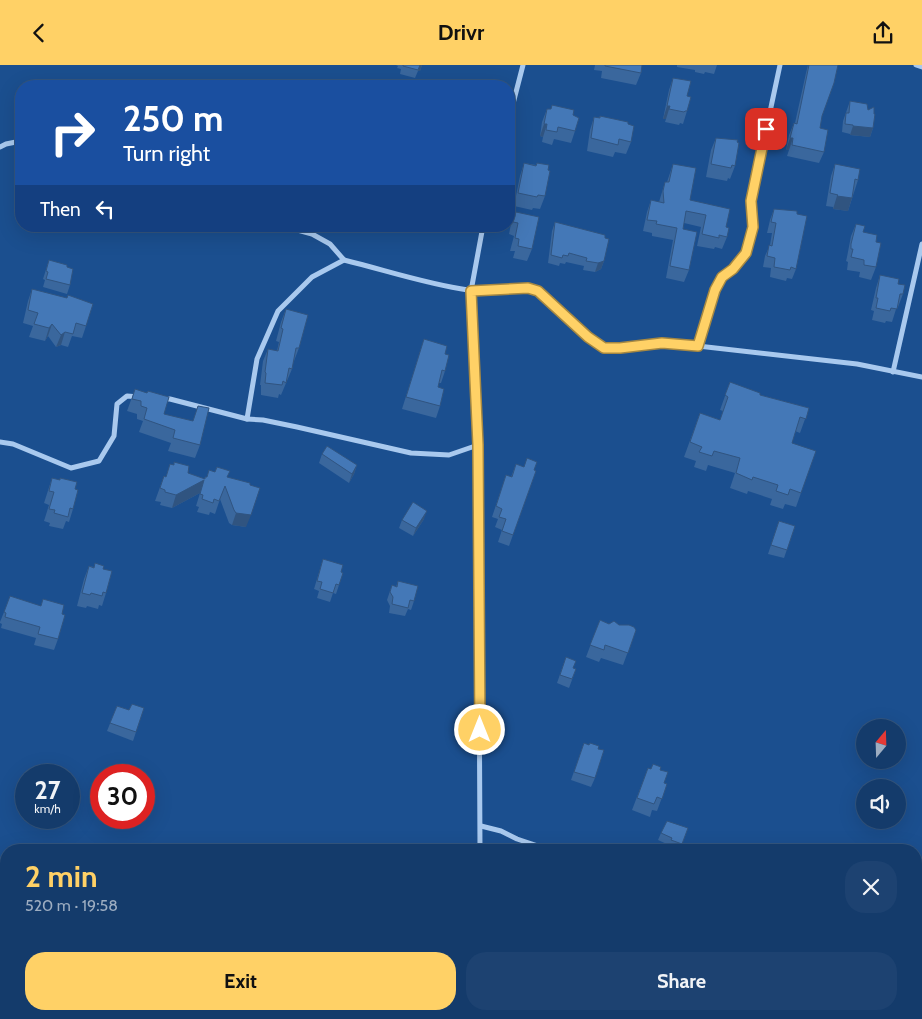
<!DOCTYPE html>
<html lang="en">
<head>
<meta charset="utf-8">
<style>
  :root { --surface:#143b6b; --page:#1d4271; --text:#f1f3f6; --muted:#9dadc1; --line:#33557e; --accent:#ffd166 }
  body { margin:0; font-family:Cabin,sans-serif; background:var(--page); color:var(--text); height:100vh; display:flex; flex-direction:column; font-size:19px; white-space:nowrap }
  * { box-sizing:border-box; margin:0 }
  p { font-size:16px; color:var(--muted) }
  .icon { flex:none; width:28px; height:28px; fill:none; stroke:currentColor; stroke-width:2; stroke-linecap:round; stroke-linejoin:round }
  .map { position:relative; flex:1; overflow:hidden }
  .panel { position:absolute; left:0px; top:779px; width:922px; height:176px; display:flex; flex-direction:column; background:var(--surface); border-radius:20px 20px 0 0; box-shadow:0 5px 20px #0002,0 0 0 1px var(--line) }
  .panel>* { flex:none }
  .banner { position:absolute; left:15px; top:15px; width:500px; height:152px; border-radius:20px; box-shadow:0 5px 20px #0002,0 0 0 1px var(--line); background:#1a4fa0; color:#fff; overflow:hidden }
  .needle { width:32px; rotate:19deg }
  .tools { position:absolute; left:856px; top:654px; display:grid; gap:10px }
  .tools a { display:grid; place-items:center; width:50px; height:50px; border-radius:50%; background:var(--surface); box-shadow:0 5px 20px #0002,0 0 0 1px var(--line); font-size:25px }
  .speed { position:absolute; left:15px; top:699px; display:flex; gap:10px; font-size:25px; font-weight:700; text-align:center }
  .speed>* { display:grid; place-content:center; width:65px; height:65px; border-radius:50%; background:var(--surface); box-shadow:0 5px 20px #0002,0 0 0 1px var(--line); line-height:1 }
  .speed small { font-size:12px; font-weight:400 }
  .speed .limit { border:8px solid #d22; background:#fff; color:#111 }
  .pin { position:absolute; display:grid; place-items:center; width:42px; height:42px; color:#fff; margin:-21px; border-radius:10px; box-shadow:0 2px 8px #0006 }
  .me { position:absolute; width:55px; margin:-28px; rotate:0deg; stroke-linejoin:round; filter:drop-shadow(0 0 4px #0008) }
  .turn { display:flex; align-items:center; gap:18px; height:105px; padding:0 25px; font-size:22px }
  .turn .icon { width:65px; height:65px; stroke-width:2.5 }
  .turn b { display:block; font-size:35px; line-height:42px }
  .then { display:flex; align-items:center; height:48px; padding:0 25px; background:#0003; gap:10px; font-size:19px }
  .round { display:grid; place-items:center; flex:none; width:52px; height:52px; border-radius:20px; background:var(--page) }
  .head { display:flex; align-items:center; justify-content:space-between; height:85px; padding:0 25px }
  h1 { font-size:30px; font-weight:700; line-height:38px; color:var(--accent) }
  .cta { display:flex; gap:10px; margin-top:auto; padding:10px 25px }
  .cta a { flex:1; height:58px; border-radius:20px; background:var(--accent); color:#111; font-size:20px; font-weight:700; line-height:58px; text-align:center }
  .cta a+a { background:var(--page); color:var(--text) }
  header { display:flex; justify-content:space-between; align-items:center; height:65px; padding:0 25px; background:var(--accent); color:#111; font-size:22px; font-weight:700 }
  .map>svg:first-child { display:block }
  .lines { fill:none; stroke-linecap:round; stroke-linejoin:round }
  .minor { stroke:#a9c9ee; stroke-width:5 }
  .wall { fill:#3a679d }
  .shaded-wall { fill:#305480 }
  .building { fill:#4478b7; stroke:#305480 }
  .route-casing { stroke:#a68842; stroke-width:12 }
  .route { stroke:#ffd166; stroke-width:9 }
</style>
</head>
<body>
<header><svg class="icon" aria-label="back" viewBox="0 0 24 24"><path d="M15 5l-7 7 7 7"/></svg>Drivr<svg class="icon" aria-label="share" viewBox="0 0 24 24"><path d="M12 15V3M7 8l5-5 5 5M5 13v7h14v-7"/></svg></header>
<div class="map">
<svg width="922" height="954" viewBox="0 0 922 954">
  <rect width="100%" height="100%" fill="#1b4f8f"/>
  <g class="lines">
    <g class="minor">
      <path d="M916 0 922 2"/>
      <path d="M509 54 523 0"/>
      <path d="M0 82 6 79 21 76"/>
      <path d="M283 161 312 169 330 179 344 195"/>
      <path d="M698 281 715 225 722 212 733 204 746 188 753 162 751 136 755 117 780 0"/>
      <path d="M893 307 922 179"/>
      <path d="M162 334H170L247 354 257 294 278 246 312 212 344 195C385 205 426 219 468 225 491 229 516 220 538 226L588 272 604 283H620L662 278 698 281 857 299 922 312"/>
      <path d="M247 354 263 355 297 362 411 388 449 390 478 380"/>
      <path d="M0 377 13 379 71 403 99 396 114 371 117 339 127 331 139 332"/>
      <path d="M481 761 501 766 517 774 550 785"/>
      <path d="M480 785 478 380 471 226 483 161"/>
      <path d="M486 949 487 954"/>
      <path d="M570 954 571 949"/>
    </g>
  </g>
  <g class="wall">
    <path d="M396 0H422L420 6H418L415 13 400 9 401 4 397 3 398 1Z"/>
    <path d="M595 0H642L641 8 636 20 601 13 602 6 594 5Z"/>
    <path d="M677 0H717L714 9 705 7 704 9 695 7V5L677 2Z"/>
    <path d="M808 0 822 51 820 63 824 87 819 98 787 91 789 85H786L789 70 794 58H795L806 8Z"/>
    <path d="M673 13 687 31V46L683 59 680 58 679 60 665 57 666 54H663L669 25Z"/>
    <path d="M850 36 873 63 870 72 850 70V69L842 67 843 56Z"/>
    <path d="M547 44 573 50 575 66 571 78 554 74 552 80 542 77 543 72 540 71 542 57Z"/>
    <path d="M600 51 628 59 631 77 626 89 615 87 613 92 587 86 590 65 594 52 599 53Z"/>
    <path d="M716 73 735 101 730 114 728 113 727 116 706 112 711 85Z"/>
    <path d="M524 98 536 100 537 98 545 131 540 144 533 143 532 145 514 141 520 111Z"/>
    <path d="M673 99 690 135 726 162 727 172 722 184 715 182 714 184 697 181 701 162 684 158 683 164 689 205 684 217 666 213 673 175 652 171V168L643 166 647 147 651 135 659 137 665 117H667Z"/>
    <path d="M835 99 858 115 848 146 833 144V142L826 141 831 111Z"/>
    <path d="M774 144 797 149 796 204 792 214 787 213 786 216 770 212 771 203 763 202 765 191 770 180 772 168H767L770 155Z"/>
    <path d="M516 147 532 184 527 196 513 193 515 186H510L514 171 509 169 511 159Z"/>
    <path d="M555 157 605 173 604 196 601 204 595 207 583 205 584 201 566 197 565 199 560 198 559 201 548 198 552 166Z"/>
    <path d="M856 159 863 167 876 177V202L871 215 859 212 860 207 847 205 848 197 846 196 847 192 851 171Z"/>
    <path d="M49 195 70 220 67 229 43 222 45 215 43 214Z"/>
    <path d="M880 210 903 229 898 242 897 241 892 257 886 256 885 258 872 255 874 246 871 245 876 223Z"/>
    <path d="M32 224 86 261 82 273 72 271 68 282 61 280 56 282 48 271 45 276 29 272 33 261 23 258 28 236Z"/>
    <path d="M286 244 299 283 294 296H293L292 304 281 330 279 329 278 333 261 330V320H260L263 296 268 284 277 286 279 277 276 276 281 257Z"/>
    <path d="M424 274 445 289V306L441 318H439L438 322 440 341 436 353 402 344Z"/>
    <path d="M730 317 760 330 809 343 800 368 795 366 792 378 801 428 796 442 785 439 783 444 770 440 772 434 748 426 747 429 730 423 735 408 708 400 706 406 694 402 696 396 684 392 700 348 720 355 723 346 720 345Z"/>
    <path d="M135 324 200 380 195 393 168 386 171 378 139 367 143 356 137 354V349L127 346Z"/>
    <path d="M322 389 357 400 354 409 349 418 319 398Z"/>
    <path d="M170 399 188 408 204 414 207 412 209 405 215 407 217 402 227 412 246 462 232 460 229 458 220 434 215 449 210 447 209 450 197 447 199 442 196 441 200 428 172 443 160 440 161 437 155 436 164 411 166 412Z"/>
    <path d="M516 399 536 406 509 481 498 477 502 465 495 462 498 454 492 452 506 410 511 412Z"/>
    <path d="M52 413 75 424 73 444 69 457 66 456 63 464 49 461 50 458 44 456 49 440 44 438Z"/>
    <path d="M424 454 413 471 399 463 402 455Z"/>
    <path d="M779 456 795 461 784 493 768 489Z"/>
    <path d="M323 494 341 507 339 520 336 529 333 528 330 537 317 533 319 526 314 524Z"/>
    <path d="M95 498 103 504 106 528 102 541 99 540 98 544 87 541 86 543 77 541 84 514 89 501 94 502Z"/>
    <path d="M398 516 414 536 411 545 408 544 405 551 389 548 390 541 387 535 392 520 396 522Z"/>
    <path d="M43 534 62 549 58 574 54 585 34 580 36 573 1 563 2 559 0 558V557L4 547 41 541Z"/>
    <path d="M600 555 609 559 619 560 636 565 623 600 601 593 599 597 586 592Z"/>
    <path d="M566 592 573 603 576 604 569 623 557 618Z"/>
    <path d="M117 641 129 645 136 667 133 676 107 666Z"/>
    <path d="M584 678 595 713 591 722 571 715Z"/>
    <path d="M648 703 651 704 660 705 664 718 667 719 657 746 652 745 650 752 632 745Z"/>
    <path d="M688 763 680 785H677L668 782 669 780 658 775 661 768Z"/>
    <path d="M722 949 745 954H720Z"/>
  </g>
  <g class="shaded-wall">
    <path d="M420 0H422L420 6H418Z"/>
    <path d="M667 41H670L666 54H663Z"/>
    <path d="M544 59H547L543 72 540 71Z"/>
    <path d="M853 61 873 63 870 72 850 70Z"/>
    <path d="M790 73H793L789 85H786Z"/>
    <path d="M837 131 852 133 848 146 833 144Z"/>
    <path d="M604 196 601 204 595 207 598 198Z"/>
    <path d="M52 259 48 271 45 276 49 263Z"/>
    <path d="M65 267 61 280 56 282 61 270Z"/>
    <path d="M357 400 354 409 349 418 352 409Z"/>
    <path d="M204 415 200 428 172 443 176 430Z"/>
    <path d="M427 446 424 454 413 471 416 463Z"/>
    <path d="M236 448 251 450 246 462 232 460Z"/>
  </g>
  <g class="building">
    <path d="M403 0H420L418 5 403 1Z"/>
    <path d="M605 0H642L641 8 605 1Z"/>
    <path d="M809 0H838L834 18 822 51 820 63 828 65 824 87 792 80 793 73H790L794 58 797 59Z"/>
    <path d="M673 13 691 16 687 31 691 32 687 46H685L684 47 669 44 670 41H667Z"/>
    <path d="M850 36 867 39 868 45 874 42V49H875L873 63 853 61V60L845 59 846 48H849Z"/>
    <path d="M552 40 574 45 573 50 579 53 575 66 558 62 557 67 546 65 547 59H544L547 44H551Z"/>
    <path d="M600 51 628 57V59L634 61 631 77 619 74 618 80 591 73 594 52 600 53Z"/>
    <path d="M716 73 738 75 737 77 739 78 735 101 732 100 731 103 711 99Z"/>
    <path d="M524 98 536 101 537 98 549 100 548 105 550 106 545 131 538 130 537 132 518 128Z"/>
    <path d="M673 99 696 103 690 135 730 144 726 162 729 163 727 172 719 170V173L702 169 706 150 686 146 683 164 697 167 689 205 670 201 677 163 656 159 657 156 647 155 651 135 664 138 663 126 665 117H669Z"/>
    <path d="M835 99 860 104 858 115 855 114 852 133 837 131 838 130 830 128Z"/>
    <path d="M774 144 797 146V149L807 151 796 204 791 202 790 205 774 202 775 193 767 191 769 180 772 181 776 158 771 157Z"/>
    <path d="M516 147 539 152 532 184 518 181 519 174 515 173 518 158 513 157Z"/>
    <path d="M555 157 605 170V173L609 174 604 196 598 198 586 196 587 193 569 188 568 191 563 190 562 193 551 190Z"/>
    <path d="M856 159 865 161 863 167 877 170 876 177 881 178 876 202 864 200V195L851 192 853 184H851V179Z"/>
    <path d="M49 195 67 200V202L73 204 70 220 46 214 48 207 46 206Z"/>
    <path d="M880 210 899 214 898 219 905 220 903 229H900L897 244 891 243 890 246 876 243 878 233H876Z"/>
    <path d="M32 224 67 233 68 230 93 239 86 261 76 258 73 269 65 267 61 270 52 259 49 263 34 259 38 248 28 245Z"/>
    <path d="M286 244 308 250 299 283H296L292 304 289 303 286 318 283 316 282 320 265 318 266 308 265 307 268 284 278 286 283 264 281 263Z"/>
    <path d="M424 274 447 281 445 289 449 290 445 306 442 305 438 322 444 324 440 341 406 332Z"/>
    <path d="M730 317 760 328V330L809 343 806 354 800 352 792 378 816 386 801 428 790 424 788 430 776 426 778 420 753 412 752 415 736 408 740 393 714 386 712 391 699 387 702 382 690 377 700 348 720 355 728 332 725 330Z"/>
    <path d="M135 324 147 328 148 326 169 332 164 349 193 356 198 341 209 343 200 380 173 373 175 365 144 354 147 343 141 341V336L132 334Z"/>
    <path d="M327 381 357 400 352 409 322 389Z"/>
    <path d="M527 393 537 397 534 405 536 406 513 470 502 466 506 454 499 452 502 444 496 441 506 410 512 412 516 399 524 402Z"/>
    <path d="M174 397 189 401 188 408 205 414V412H207L209 405 215 407 217 402 230 406 227 412 250 418V420L260 423 251 450 236 448 234 445 225 421 219 436 214 434 213 438 202 434 203 430 200 429 204 415 176 430 165 427V425L160 423 164 411 166 412 170 399 174 400Z"/>
    <path d="M52 413 60 415V413L77 417 75 424 78 425 73 444 70 443 68 452 54 448 55 445 49 444 54 427 49 426Z"/>
    <path d="M413 437 427 446 416 463 402 455Z"/>
    <path d="M779 456 795 461 787 485 771 480Z"/>
    <path d="M323 494 343 500 341 507 343 508 339 520 336 519 333 528 320 524 322 517 317 516Z"/>
    <path d="M95 498 104 501 103 504 112 506 106 528 103 527 102 531 91 528 90 530 82 528 89 501 94 503Z"/>
    <path d="M398 516 418 521 414 536 410 535 408 543 392 539 393 532 390 527 392 520 397 522Z"/>
    <path d="M10 531 41 541 43 534 64 540 62 549 65 550 58 574 38 569 40 562 5 552 6 548 4 547Z"/>
    <path d="M600 555 609 559 614 556 619 560H629L634 562 636 565 628 588 605 580 604 585 590 580Z"/>
    <path d="M566 592 576 596 573 603 576 604 572 614 560 610Z"/>
    <path d="M132 639 144 643 136 667 110 658 117 641 129 645Z"/>
    <path d="M584 678 589 680 590 678 599 681 598 684 604 685 595 713 574 707Z"/>
    <path d="M653 699 661 702 660 705 668 707 664 718 667 719 662 734 657 732 654 739 637 733 648 703 651 704Z"/>
    <path d="M667 756 688 763 682 779 671 775 672 773 661 768Z"/>
    <path d="M299 949H324L322 954H297Z"/>
    <path d="M722 949H747L745 954H737Z"/>
  </g>
  <g class="lines">
    <defs>
      <path id="route" d="M480 665 478 380 471 226 528 223 538 226 588 272 604 283H620L662 278 698 281 715 225 722 212 733 204 746 188 753 162 751 136 766 64"/>
    </defs>
    <use href="#route" class="route-casing"/>
    <use href="#route" class="route"/>
  </g>
</svg>
<div class="tools">
<a><svg class="needle" viewBox="-14 -14 28 28"><path d="M0-13l5 13h-10z" fill="#e53935"/><path d="M0 13l5-13h-10z" fill="#9dadc1"/></svg></a>
<a><svg class="icon" aria-label="sound" viewBox="0 0 24 24"><path d="M4 9h4l5-4v14l-5-4H4zM17 9q2 3 0 6"/></svg></a>
</div>
<div class="speed"><div>27<small>km/h</small></div><div class="limit">30</div></div>
<div class="pin" style="left:766px;top:64px;background:#d93025"><svg class="icon" aria-label="arrive" viewBox="0 0 24 24"><path d="M6 21V4h12l-3 4 3 4H6"/></svg></div>
<svg class="me" style="left:480px;top:665px" viewBox="-20 -20 40 40"><circle r="17" fill="#ffd166" stroke="#fff" stroke-width="3"/><path d="M0-11L8 9 0 5-8 9z" fill="#fff"/></svg>
<div class="banner">
<div class="turn"><svg class="icon" aria-label="right" viewBox="0 0 24 24"><path d="M7 20v-9h11M14 6l5 5-5 5"/></svg><div><b>250 m</b>Turn right</div></div>
<div class="then">Then<svg class="icon" aria-label="left" viewBox="0 0 24 24"><path d="M17 20v-9H6M10 6l-5 5 5 5"/></svg></div>
</div>
<section class="panel">
<div class="head"><div><h1>2 min</h1><p>520 m · 19:58</p></div><a class="round"><svg class="icon" aria-label="close" viewBox="0 0 24 24"><path d="M6 6l12 12M18 6L6 18"/></svg></a></div>
<div class="cta"><a>Exit</a><a>Share</a></div>
</section>
</div>
</body>
</html>
